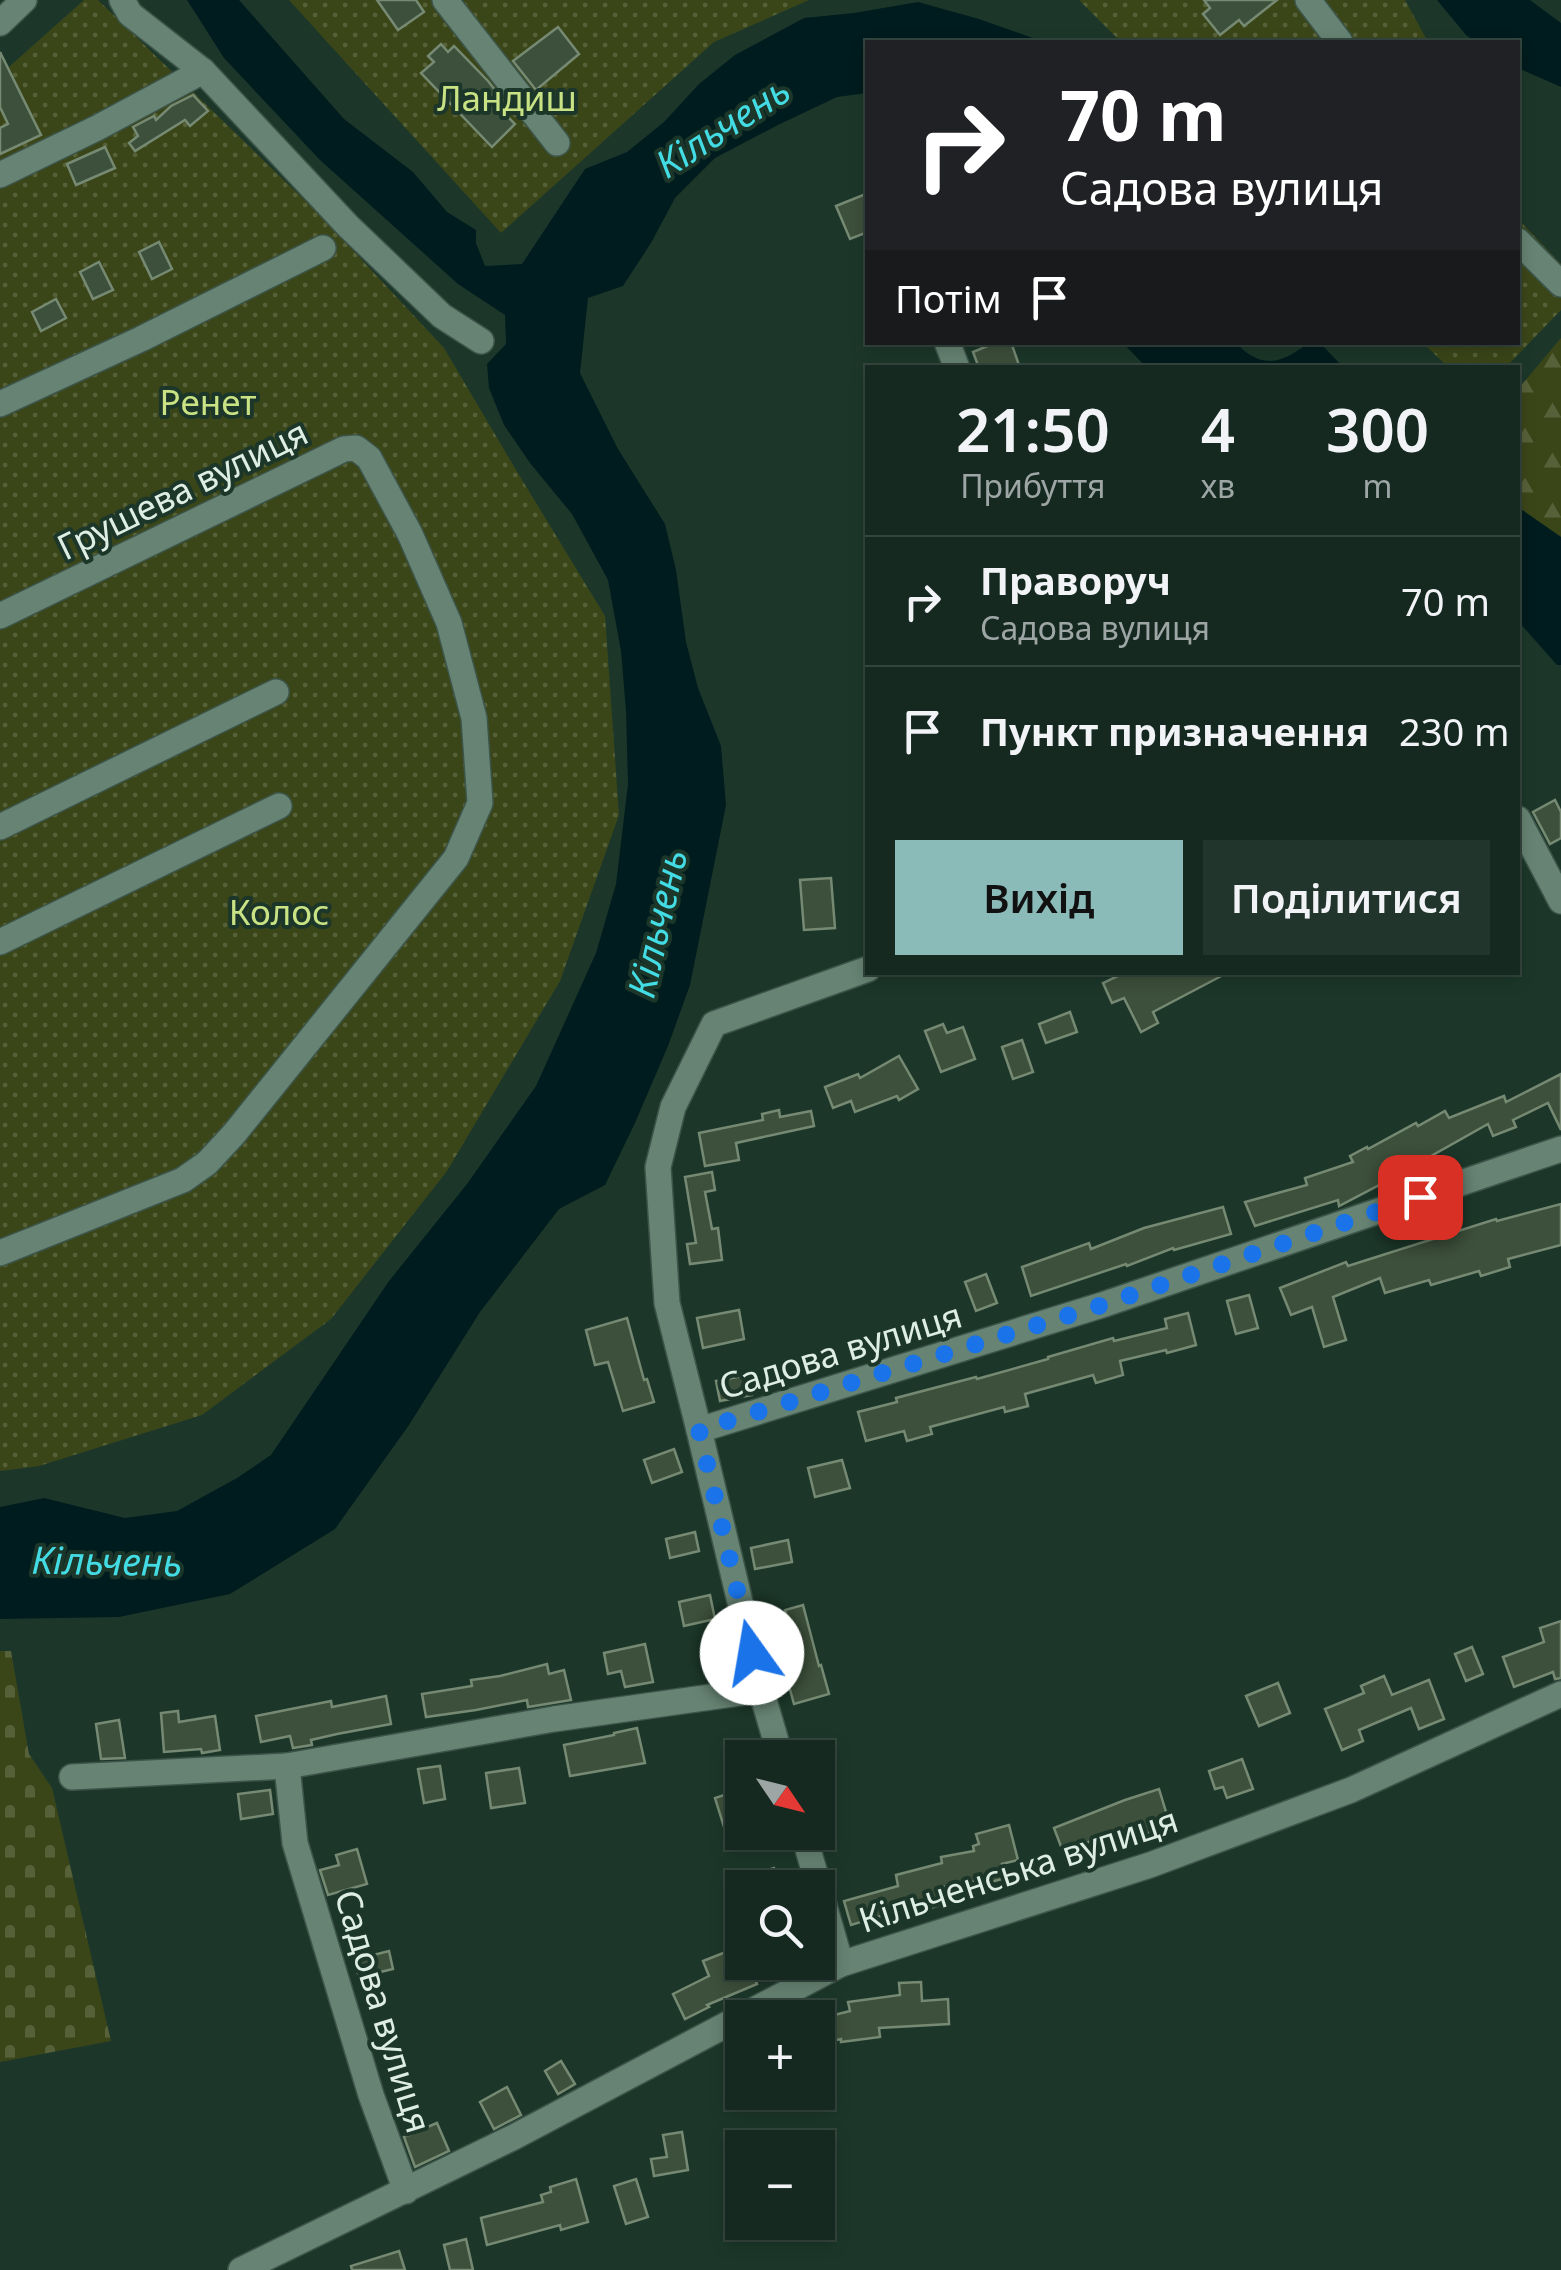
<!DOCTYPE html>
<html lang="uk">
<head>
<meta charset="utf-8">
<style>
  :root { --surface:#152920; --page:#22352d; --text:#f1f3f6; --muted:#9da6a5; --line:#34453e; --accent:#8bbbb9 }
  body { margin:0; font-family:"Noto Sans",sans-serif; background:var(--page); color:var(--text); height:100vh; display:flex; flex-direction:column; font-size:38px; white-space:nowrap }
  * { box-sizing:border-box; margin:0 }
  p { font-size:32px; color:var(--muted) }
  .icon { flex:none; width:55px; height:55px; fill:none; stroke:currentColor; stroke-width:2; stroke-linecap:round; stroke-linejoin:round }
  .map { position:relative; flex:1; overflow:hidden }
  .side { position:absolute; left:865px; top:365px; width:655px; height:610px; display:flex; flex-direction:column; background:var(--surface); border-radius:0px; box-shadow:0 5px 15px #0003,0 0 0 2px var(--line) }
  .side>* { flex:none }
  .top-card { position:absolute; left:865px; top:40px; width:655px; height:305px; border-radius:0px; box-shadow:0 5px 15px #0003,0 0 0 2px var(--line); background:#202124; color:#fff; overflow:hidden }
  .needle { width:65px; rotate:125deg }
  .controls { position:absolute; left:725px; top:1740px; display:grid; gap:20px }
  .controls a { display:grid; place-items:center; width:110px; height:110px; border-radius:0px; background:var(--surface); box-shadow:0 5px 15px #0003,0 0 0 2px var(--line); font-size:50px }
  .pin { position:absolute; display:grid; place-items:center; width:85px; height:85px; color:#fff; margin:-42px; border-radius:20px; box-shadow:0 5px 15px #0006 }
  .me { position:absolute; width:110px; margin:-55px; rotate:347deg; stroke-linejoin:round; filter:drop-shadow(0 0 8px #0008) }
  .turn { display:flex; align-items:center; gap:35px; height:210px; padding:0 30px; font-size:45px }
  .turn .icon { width:130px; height:130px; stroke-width:2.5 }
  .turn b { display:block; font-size:70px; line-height:85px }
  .then { display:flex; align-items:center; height:95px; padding:0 30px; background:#0003; gap:20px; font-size:38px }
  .eta { display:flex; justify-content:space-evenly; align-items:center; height:170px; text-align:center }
  .eta b { font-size:60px; font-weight:600; line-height:70px }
  .cta { display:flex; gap:20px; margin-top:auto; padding:20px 30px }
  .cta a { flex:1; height:115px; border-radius:0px; background:var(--accent); color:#111; font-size:40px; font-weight:600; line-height:115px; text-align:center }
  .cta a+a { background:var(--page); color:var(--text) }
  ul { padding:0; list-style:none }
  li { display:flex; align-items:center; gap:30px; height:130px; padding:0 30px; border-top:2px solid var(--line) }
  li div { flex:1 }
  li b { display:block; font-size:38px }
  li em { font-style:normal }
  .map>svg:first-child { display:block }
  .green { fill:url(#green-dots) }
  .forest { fill:url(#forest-firs) }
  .cemetery { fill:url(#cemetery-stones) }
  .water { fill:#001c1e }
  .building { fill:#3d503b; stroke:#768a73; stroke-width:2.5 }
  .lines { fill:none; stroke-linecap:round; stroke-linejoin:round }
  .minor-casing { stroke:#3c5449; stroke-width:28 }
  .minor { stroke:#668373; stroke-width:25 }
  .route { stroke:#1a73e8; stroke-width:18; stroke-dasharray:0 32.4 }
  .labels { text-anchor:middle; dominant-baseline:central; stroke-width:8; stroke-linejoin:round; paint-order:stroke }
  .park-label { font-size:35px; fill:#c9e384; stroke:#1c372a }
  .street-label { font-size:35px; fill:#deeee5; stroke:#1c372a }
  .water-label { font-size:38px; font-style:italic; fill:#44dce4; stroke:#1c372a }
</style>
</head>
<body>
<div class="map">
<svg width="1561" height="2270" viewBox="0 0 1561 2270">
  <defs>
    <pattern id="green-dots" width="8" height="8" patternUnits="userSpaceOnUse" patternTransform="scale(2.5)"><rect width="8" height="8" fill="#3b4618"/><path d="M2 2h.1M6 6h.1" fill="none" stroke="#576139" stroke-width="1.8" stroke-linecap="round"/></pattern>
    <pattern id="forest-firs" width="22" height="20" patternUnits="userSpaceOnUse" patternTransform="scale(2.5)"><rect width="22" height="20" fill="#3b4618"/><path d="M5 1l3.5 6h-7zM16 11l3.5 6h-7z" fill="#576139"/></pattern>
    <pattern id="cemetery-stones" width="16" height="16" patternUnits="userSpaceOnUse" patternTransform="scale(2.5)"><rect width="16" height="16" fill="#3b4618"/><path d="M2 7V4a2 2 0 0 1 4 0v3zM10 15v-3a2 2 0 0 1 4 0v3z" fill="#576139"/></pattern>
  </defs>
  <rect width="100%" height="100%" fill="#1c372a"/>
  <g class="green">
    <path d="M84 0H98L322 217 444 348 516 470 605 616 619 815 560 981 447 1171 331 1319 202 1415 39 1466 0 1471V75Z"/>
    <path d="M289 0H809L714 42 501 233Z"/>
    <path d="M1079 0H1405L1428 42H1121Z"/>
    <path d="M1518 219 1561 264V310L1506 367H1448L1423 343 1518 342Z"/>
  </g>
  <path class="forest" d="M1561 338V537L1518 507V389Z"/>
  <path class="cemetery" d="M0 1651H11L29 1754 52 1788 111 2041 0 2062Z"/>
  <g class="water">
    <path d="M187 0H239L344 119 413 172 447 212 476 230V243L485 266 522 264 585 169 627 152 664 122 699 84 735 55 804 18 854 13 918 2 979 19 1044 42H868L867 93 837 97 778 125 715 158 675 198 651 243 623 286 588 298 580 373 618 449 665 524 676 570 686 642 698 688 721 746 726 805 690 985 668 1046 635 1123 605 1185 559 1209 480 1312 409 1425 335 1529 230 1594 119 1617 0 1619V1507L44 1498 125 1518 177 1511 237 1478 271 1455 389 1281 467 1184 536 1086 596 953 616 884 628 784 626 711 621 651 608 580 572 514 530 463 504 425 489 388 487 364 506 344 505 315 458 284 320 160 224 58Z"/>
    <path d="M1437 0H1530L1561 23V87L1518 68V42H1476L1466 35Z"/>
    <path d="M1123 343H1236C1255 363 1273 367 1297 351 1307 345 1308 342 1320 343L1343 367H1146Z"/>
    <path d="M1518 507 1561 537V665H1557L1518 621Z"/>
  </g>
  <g class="building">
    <path d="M377 0H416L424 12 398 30Z"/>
    <path d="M1204 0H1277L1244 26 1239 20 1220 35 1203 14 1210 8Z"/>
    <path d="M558 27 579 54 536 90 513 61Z"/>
    <path d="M441 44 448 52 454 46 488 81 510 109 504 113 515 124 492 147 421 73 434 62 428 56Z"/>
    <path d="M0 52 41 135 0 154V128L8 124 0 107Z"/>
    <path d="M193 95 208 111 190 126 185 120 135 151 129 143 138 136 133 127 154 116 156 120 171 106Z"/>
    <path d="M105 147 115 168 76 185 67 164Z"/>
    <path d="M868 193V232L850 239 836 206Z"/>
    <path d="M159 242 172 269 152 279 139 252Z"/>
    <path d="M99 262 113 290 93 299 80 272Z"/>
    <path d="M56 299 66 318 41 331 32 312Z"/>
    <path d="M997 342H1011L1020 368H979L973 352Z"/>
    <path d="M1555 800 1561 812V838L1550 844 1533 812Z"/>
    <path d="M831 878 835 928 804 930 800 880Z"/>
    <path d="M1126 972H1229L1153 1012 1158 1023 1141 1032 1124 998 1112 1003 1103 983Z"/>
    <path d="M1070 1012 1077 1032 1046 1043 1039 1024Z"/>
    <path d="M943 1024 947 1033 963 1027 975 1059 941 1072 925 1031Z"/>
    <path d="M1022 1040 1033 1072 1013 1079 1002 1047Z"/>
    <path d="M899 1056 918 1089 899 1100 897 1096 855 1112 851 1101 833 1108 825 1087 858 1074 860 1078Z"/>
    <path d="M1561 1074V1130L1548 1103 1513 1120 1516 1127 1493 1136 1488 1124 1433 1155 1439 1164 1394 1189 1389 1180 1339 1206 1338 1200 1255 1226 1245 1202 1307 1185 1305 1178 1353 1162 1350 1156 1367 1147 1368 1149 1416 1123 1418 1126 1445 1111 1449 1118 1504 1096 1506 1102Z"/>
    <path d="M779 1110 780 1117 811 1111 814 1126 736 1143 739 1160 705 1166 699 1133 763 1120 762 1114Z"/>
    <path d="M712 1172 715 1190 705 1192 712 1229 718 1228 722 1260 690 1264 687 1244 696 1243 685 1177Z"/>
    <path d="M1561 1204V1245L1508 1259 1510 1267 1481 1276 1479 1271 1431 1285 1429 1280 1385 1293 1380 1278 1333 1297 1346 1340 1324 1347 1312 1307 1291 1315 1280 1288 1346 1262 1348 1266 1496 1219 1497 1221Z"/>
    <path d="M1223 1207 1231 1234 1174 1250 1173 1248 1127 1266 1126 1264 1031 1296 1022 1267 1089 1243 1091 1249 1144 1228Z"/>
    <path d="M986 1274 997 1303 976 1311 965 1282Z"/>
    <path d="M1249 1295 1258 1328 1236 1334 1227 1301Z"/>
    <path d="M739 1310 744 1339 703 1348 697 1318Z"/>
    <path d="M1188 1313 1196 1345 1167 1353 1166 1350 1120 1361 1123 1375 1096 1383 1093 1375 1025 1394 1028 1406 1005 1412 1004 1407 930 1427 932 1434 907 1441 904 1431 866 1441 858 1412 897 1402 896 1398 976 1377 977 1379 1048 1359V1357L1113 1338 1114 1341 1167 1328 1165 1319Z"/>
    <path d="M627 1318 644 1380 647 1379 654 1402 623 1411 608 1362 595 1365 586 1330Z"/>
    <path d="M748 1375 752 1395 720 1401 716 1381Z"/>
    <path d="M674 1449 682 1472 652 1483 644 1460Z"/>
    <path d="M842 1460 850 1488 815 1497 808 1468Z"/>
    <path d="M695 1532 699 1551 670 1558 666 1539Z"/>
    <path d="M788 1540 792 1562 755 1569 751 1548Z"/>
    <path d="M710 1595 715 1619 684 1626 679 1602Z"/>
    <path d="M803 1605 819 1666 821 1665 829 1694 794 1704 786 1675 793 1673 780 1624 789 1622 785 1610Z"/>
    <path d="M1561 1621V1678L1555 1679 1553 1672 1514 1687 1503 1657 1544 1642 1540 1628Z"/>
    <path d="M645 1644 653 1682 625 1687 621 1671 608 1674 604 1653Z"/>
    <path d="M1472 1647 1483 1674 1466 1681 1455 1654Z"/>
    <path d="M547 1664 549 1674 564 1670 571 1700 528 1707 527 1700 476 1710 426 1717 422 1694 472 1686 471 1680 500 1676Z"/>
    <path d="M1384 1676 1392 1695 1429 1680 1444 1719 1419 1729 1411 1708 1359 1730 1363 1741 1342 1750 1325 1709 1364 1693 1361 1686Z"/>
    <path d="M1278 1683 1290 1713 1259 1726 1246 1696Z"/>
    <path d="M386 1696 391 1724 337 1734 311 1740 312 1745 293 1748 290 1736 261 1742 256 1716 331 1701 332 1707Z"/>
    <path d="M178 1711 179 1722 215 1716 220 1750 202 1753 201 1749 164 1752 161 1713Z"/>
    <path d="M119 1720 125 1758 101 1759 96 1724Z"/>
    <path d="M637 1728 645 1763 570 1776 564 1745 614 1735V1733Z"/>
    <path d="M1242 1759 1253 1789 1227 1798 1223 1787 1215 1789 1209 1771Z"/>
    <path d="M440 1766 445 1799 424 1803 418 1769Z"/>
    <path d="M519 1768 525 1803 491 1808 486 1773Z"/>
    <path d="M1159 1789 1170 1825 1098 1851 1094 1840 1063 1852 1054 1828 1125 1800Z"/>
    <path d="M270 1790 273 1814 241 1819 238 1794Z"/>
    <path d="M736 1791 739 1801 742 1800V1821L724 1827 715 1798Z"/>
    <path d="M1009 1825 1018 1860 1002 1864 1006 1878 983 1884 982 1880 937 1888 941 1905 906 1915 904 1909 851 1925 844 1901 898 1886 896 1875 942 1863 941 1857 974 1851 973 1846 979 1844 976 1834Z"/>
    <path d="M357 1849 367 1884 328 1895 320 1870 339 1865 336 1855Z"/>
    <path d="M774 1868 780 1888H726L725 1883Z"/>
    <path d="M741 1946 742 1962H748L757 1984 707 2005 709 2007 685 2019 673 1994 709 1976 703 1961Z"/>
    <path d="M389 1951 393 1969 359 1977 354 1960Z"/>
    <path d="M921 1982 922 2001 948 1999 949 2024 879 2028 880 2037 841 2042V2039L818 2044V2019L850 2011 848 2002 900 1995 899 1983Z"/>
    <path d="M561 2061 575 2084 558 2094 545 2071Z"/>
    <path d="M507 2087 521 2115 494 2129 480 2102Z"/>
    <path d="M437 2123 449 2151 415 2167 404 2137Z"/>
    <path d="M682 2132 688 2170 654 2176 651 2159 667 2157 663 2135Z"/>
    <path d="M576 2179 588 2222 561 2230 560 2225 487 2245 481 2218 543 2202 541 2195 551 2192 550 2187Z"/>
    <path d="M636 2179 648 2217 626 2224 614 2186Z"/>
    <path d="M466 2239 473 2270H450L444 2245Z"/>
    <path d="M399 2251 405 2270H352L351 2266Z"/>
  </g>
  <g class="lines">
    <defs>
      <g id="minor">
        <path d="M122 0 130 14 203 71 348 226 442 316 481 341"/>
        <path d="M445 0 557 143"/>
        <path d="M1308 0 1340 42"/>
        <path d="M0 23 24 0"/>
        <path d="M0 175 97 128 203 71"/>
        <path d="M1518 241 1561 284"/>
        <path d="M947 342 957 368"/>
        <path d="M0 404 141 339 323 248"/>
        <path d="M0 616 344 449 356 448 369 458 410 534 449 623 474 718 480 803 456 858 234 1134 207 1163 183 1180 0 1253"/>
        <path d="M1518 819 1561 901"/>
        <path d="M0 827 276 692"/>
        <path d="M0 942 279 806"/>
        <path d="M699 1430 667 1303 658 1167 673 1107 714 1024 868 969"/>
        <path d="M761 1690 781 1758"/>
        <path d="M72 1777 287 1766"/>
        <path d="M803 1832 841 1964"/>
        <path d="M406 2191 371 2095 295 1843 287 1766 554 1719 761 1690 699 1430 1102 1305 1561 1149"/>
        <path d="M241 2270 514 2137 841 1964 1150 1865 1351 1790 1561 1694"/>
      </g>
    </defs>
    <use href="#minor" class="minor-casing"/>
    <use href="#minor" class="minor"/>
  </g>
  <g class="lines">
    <path class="route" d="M752 1653 699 1430 1102 1305 1420 1197"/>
  </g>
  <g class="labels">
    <g class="park-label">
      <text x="507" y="97">Ландиш</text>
      <text x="208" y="401">Ренет</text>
      <text x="279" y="911">Колос</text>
    </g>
    <g class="street-label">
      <text transform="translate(182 489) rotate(-26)">Грушева вулиця</text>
      <text transform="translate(840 1350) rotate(-17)">Садова вулиця</text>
      <text transform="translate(1018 1869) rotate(-18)">Кільченська вулиця</text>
      <text transform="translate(384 2011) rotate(73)">Садова вулиця</text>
    </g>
    <g class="water-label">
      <text transform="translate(722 126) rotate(-33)">Кільчень</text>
      <text transform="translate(656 923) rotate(-77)">Кільчень</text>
      <text transform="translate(107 1560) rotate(1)">Кільчень</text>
    </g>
  </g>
</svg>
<div class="controls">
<a><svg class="needle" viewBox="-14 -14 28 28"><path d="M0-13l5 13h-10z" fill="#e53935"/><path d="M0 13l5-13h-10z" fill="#9da6a5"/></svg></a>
<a><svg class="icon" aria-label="search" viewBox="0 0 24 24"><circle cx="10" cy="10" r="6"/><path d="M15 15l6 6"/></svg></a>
<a>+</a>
<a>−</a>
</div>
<div class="pin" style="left:1420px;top:1197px;background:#d93025"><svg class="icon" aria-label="arrive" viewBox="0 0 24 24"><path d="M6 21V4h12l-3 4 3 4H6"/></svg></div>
<svg class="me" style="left:752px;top:1653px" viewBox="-20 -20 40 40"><circle r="19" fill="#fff"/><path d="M0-13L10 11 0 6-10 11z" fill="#1a73e8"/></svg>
<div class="top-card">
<div class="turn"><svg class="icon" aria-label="right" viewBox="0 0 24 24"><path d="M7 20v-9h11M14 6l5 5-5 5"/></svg><div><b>70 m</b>Садова вулиця</div></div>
<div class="then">Потім<svg class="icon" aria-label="arrive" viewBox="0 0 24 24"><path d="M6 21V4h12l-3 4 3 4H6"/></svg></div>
</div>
<section class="side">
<div class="eta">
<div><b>21:50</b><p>Прибуття</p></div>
<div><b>4</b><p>хв</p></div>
<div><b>300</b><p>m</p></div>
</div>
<ul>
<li><svg class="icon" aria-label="right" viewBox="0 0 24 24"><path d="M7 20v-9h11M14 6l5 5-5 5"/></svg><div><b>Праворуч</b><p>Садова вулиця</p></div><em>70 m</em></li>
<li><svg class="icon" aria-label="arrive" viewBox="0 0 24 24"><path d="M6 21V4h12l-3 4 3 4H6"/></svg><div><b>Пункт призначення</b></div><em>230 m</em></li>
</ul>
<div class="cta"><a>Вихід</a><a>Поділитися</a></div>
</section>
</div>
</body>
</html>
